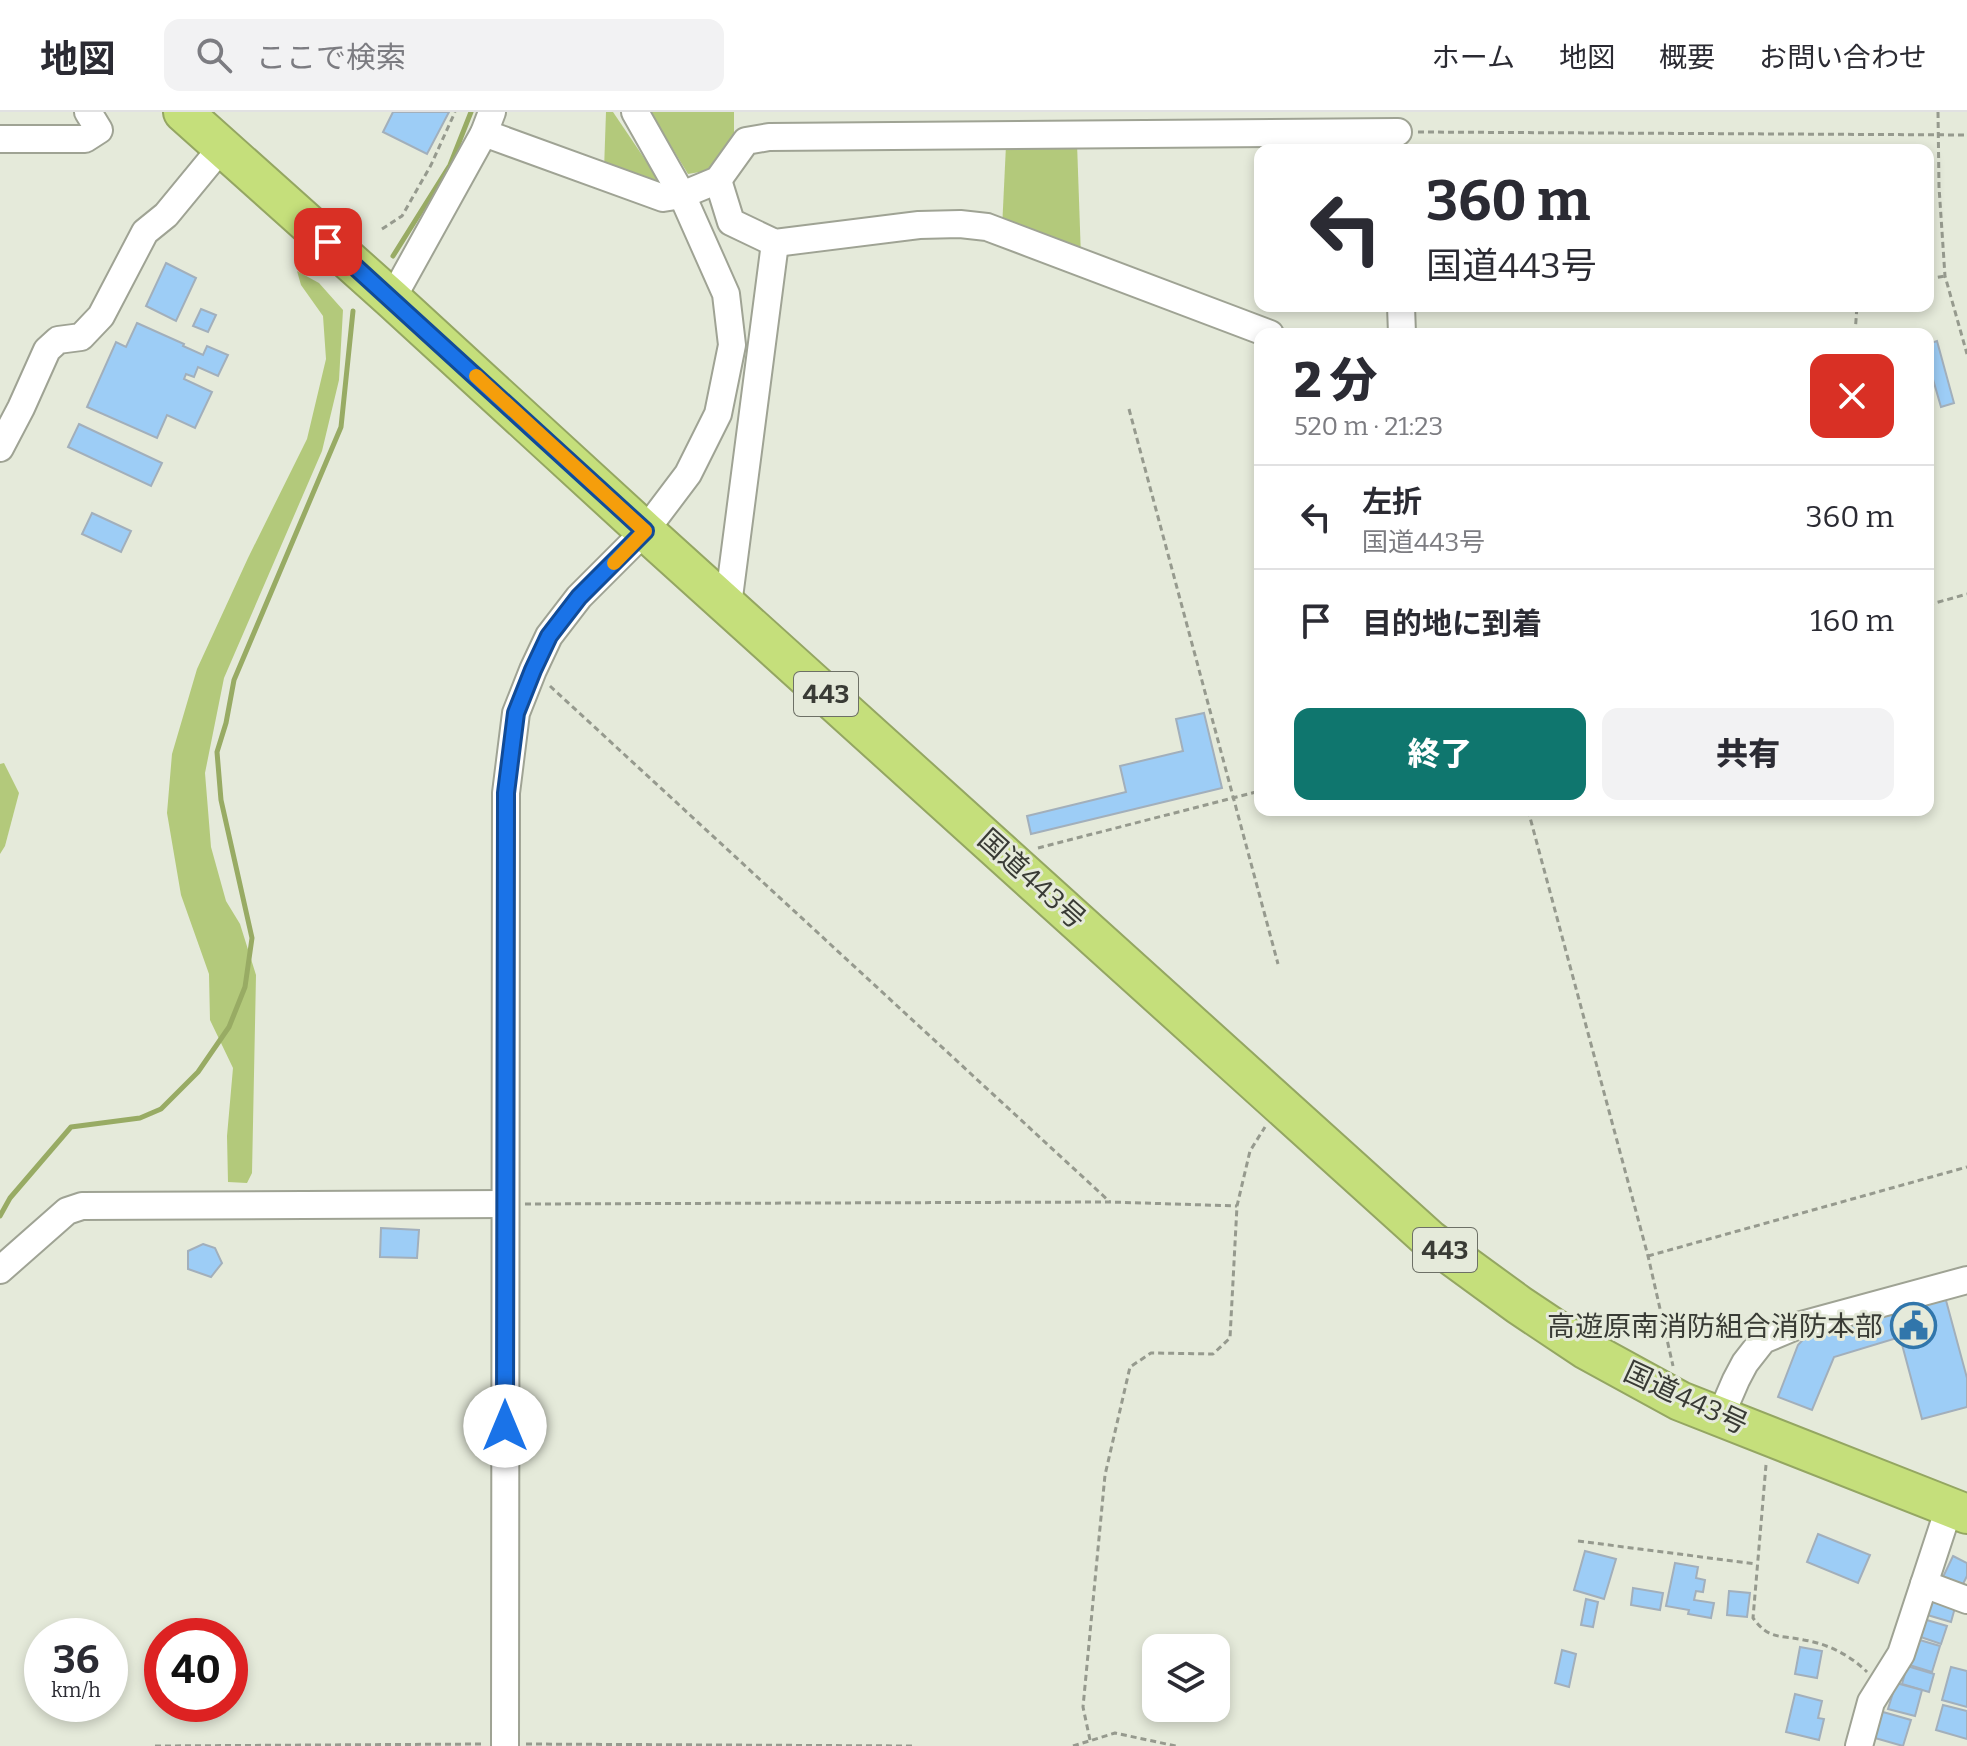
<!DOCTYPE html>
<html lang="ja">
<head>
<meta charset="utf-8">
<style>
  :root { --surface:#fff; --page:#f2f2f3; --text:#2b2b33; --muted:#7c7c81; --line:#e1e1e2; --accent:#0f766e }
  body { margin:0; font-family:Bitter,"Noto Sans JP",serif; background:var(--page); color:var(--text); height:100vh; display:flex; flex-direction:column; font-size:30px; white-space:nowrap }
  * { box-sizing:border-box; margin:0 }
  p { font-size:26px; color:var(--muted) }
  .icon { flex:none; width:44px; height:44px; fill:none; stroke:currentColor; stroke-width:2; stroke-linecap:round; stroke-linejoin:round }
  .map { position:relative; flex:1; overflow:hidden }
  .side { position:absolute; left:1254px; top:216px; width:680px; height:488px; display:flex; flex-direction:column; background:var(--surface); border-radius:16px; box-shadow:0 4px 12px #0003 }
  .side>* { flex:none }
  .hud { position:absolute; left:1254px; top:32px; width:680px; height:168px; border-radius:16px; box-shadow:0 4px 12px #0003; background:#fff; color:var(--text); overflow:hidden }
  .tools { position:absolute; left:1142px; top:1522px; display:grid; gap:16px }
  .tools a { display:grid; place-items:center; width:88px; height:88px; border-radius:16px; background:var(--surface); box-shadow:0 4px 12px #0003; font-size:40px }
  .speed { position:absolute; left:24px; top:1506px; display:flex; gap:16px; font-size:40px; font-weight:700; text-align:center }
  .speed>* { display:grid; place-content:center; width:104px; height:104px; border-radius:50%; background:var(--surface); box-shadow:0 4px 12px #0003; line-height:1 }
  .speed small { font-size:20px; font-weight:400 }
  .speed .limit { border:12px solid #d22; background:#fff; color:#111 }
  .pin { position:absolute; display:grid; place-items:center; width:68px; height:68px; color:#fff; margin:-34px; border-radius:16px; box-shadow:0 4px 12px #0006 }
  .me { position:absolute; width:88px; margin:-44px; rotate:0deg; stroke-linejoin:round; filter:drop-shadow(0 0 6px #0008) }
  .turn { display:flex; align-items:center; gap:28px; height:168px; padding:0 40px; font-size:36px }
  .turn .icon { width:104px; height:104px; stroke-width:2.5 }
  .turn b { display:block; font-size:56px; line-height:68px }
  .round { display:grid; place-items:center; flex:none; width:84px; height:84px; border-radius:16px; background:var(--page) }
  .overview { display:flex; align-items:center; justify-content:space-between; height:136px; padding:0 40px }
  h1 { font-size:48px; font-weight:800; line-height:60px }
  .cta { display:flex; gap:16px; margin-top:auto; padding:16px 40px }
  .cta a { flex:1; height:92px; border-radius:16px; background:var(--accent); color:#fff; font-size:32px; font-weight:800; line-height:92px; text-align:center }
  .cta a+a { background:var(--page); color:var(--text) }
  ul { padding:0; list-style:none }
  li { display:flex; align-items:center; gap:24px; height:104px; padding:0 40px; border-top:2px solid var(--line) }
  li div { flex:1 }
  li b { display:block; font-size:30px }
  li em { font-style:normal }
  header { display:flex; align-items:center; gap:48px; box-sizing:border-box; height:112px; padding:0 40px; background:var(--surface); border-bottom:2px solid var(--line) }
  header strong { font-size:38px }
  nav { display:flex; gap:44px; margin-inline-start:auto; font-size:28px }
  .search { width:560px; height:72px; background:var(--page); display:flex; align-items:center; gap:20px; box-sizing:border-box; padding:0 28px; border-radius:16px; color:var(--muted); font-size:30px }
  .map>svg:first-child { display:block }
  .green { fill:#b3c97b }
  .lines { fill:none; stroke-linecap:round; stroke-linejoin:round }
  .stream { stroke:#98ab64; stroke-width:5 }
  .building { fill:#9dcdf6; stroke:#a2afbb; stroke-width:2 }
  .minor-casing { stroke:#9fa394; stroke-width:30 }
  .highway-casing { stroke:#94a662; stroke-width:42 }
  .path { stroke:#969a8e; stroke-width:3; stroke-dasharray:6 4; stroke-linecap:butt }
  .minor { stroke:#fff; stroke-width:26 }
  .highway { stroke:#c5df7b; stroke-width:38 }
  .route-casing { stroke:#114b97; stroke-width:20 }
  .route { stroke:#1a73e8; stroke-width:14 }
  .slow { stroke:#f59e0b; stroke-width:14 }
  .labels { text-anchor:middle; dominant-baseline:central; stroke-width:6; stroke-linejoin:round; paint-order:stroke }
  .shield { fill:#e5eada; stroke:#6d7066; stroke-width:2 }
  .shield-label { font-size:26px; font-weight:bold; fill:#393b35 }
  .street-label { font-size:28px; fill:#393b35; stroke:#e5eada }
  .poi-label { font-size:28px; fill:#393b35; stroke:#e5eada; text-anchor:end }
</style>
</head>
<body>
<header>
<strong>地図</strong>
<div class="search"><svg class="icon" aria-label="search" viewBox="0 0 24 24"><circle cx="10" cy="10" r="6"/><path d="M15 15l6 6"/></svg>ここで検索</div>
<nav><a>ホーム</a><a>地図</a><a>概要</a><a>お問い合わせ</a></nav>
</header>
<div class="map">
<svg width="1967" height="1634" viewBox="0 0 1967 1634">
  <rect width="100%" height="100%" fill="#e5eada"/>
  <g class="green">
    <path d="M606 0H613L663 74 604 58Z"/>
    <path d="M650 0H734V23L717 57 688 62Z"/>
    <path d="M1077 31 1081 145 1002 117 1006 33Z"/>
    <path d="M297 159 319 171 343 198 339 268 322 339 224 566 205 661 211 735 226 789 240 812 256 863 252 1061 247 1071 228 1070 227 1024 233 956 210 908 209 862 181 783 167 701 172 642 197 557 248 446 307 327 326 247 323 204 301 173Z"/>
    <path d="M4 651 19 681 5 734 0 742V652Z"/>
  </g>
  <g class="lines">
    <g class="stream">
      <path d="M393 144 450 53 471 0"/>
      <path d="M0 1104 10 1086 71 1015 140 1006 161 997 198 960 229 915 245 875 252 826 221 688 217 640 226 611 234 568 341 315 353 199"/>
    </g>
  </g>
  <g class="building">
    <path d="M393 0H449L427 42 383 20Z"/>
    <path d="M166 151 196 166 176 209 146 194Z"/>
    <path d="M201 197 216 203 208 220 193 214Z"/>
    <path d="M137 211 184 232 183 234 203 243 207 234 228 243 218 264 198 255 194 265 186 262 184 267 212 280 195 316 167 303 157 326 87 295 116 230 126 235Z"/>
    <path d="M1937 229 1954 291 1941 295 1928 250V232Z"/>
    <path d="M79 312 162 351 151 374 68 335Z"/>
    <path d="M92 401 131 419 121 440 82 422Z"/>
    <path d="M1204 601 1222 676 1031 722 1027 704 1126 680 1120 654 1183 639 1176 607Z"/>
    <path d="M381 1116 419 1118 417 1146 380 1145Z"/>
    <path d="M203 1132 215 1136 222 1151 211 1165 188 1157V1139Z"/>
    <path d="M1944 1181 1967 1266V1295L1922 1307 1900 1225 1834 1245 1812 1298 1778 1285 1798 1233 1811 1219Z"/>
    <path d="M1818 1422 1870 1443 1858 1471 1807 1450Z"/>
    <path d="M1585 1439 1616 1447 1604 1487 1574 1478Z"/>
    <path d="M1953 1444 1967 1451V1464L1961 1476 1942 1467Z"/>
    <path d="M1675 1451 1698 1455 1696 1466 1705 1468 1703 1480 1696 1479 1694 1488 1714 1491 1711 1506 1688 1502 1689 1498 1666 1494Z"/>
    <path d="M1633 1476 1663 1481 1660 1498 1631 1493Z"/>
    <path d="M1729 1479 1750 1481 1747 1505 1727 1503Z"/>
    <path d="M1929 1484 1956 1492 1951 1510 1924 1502Z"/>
    <path d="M1586 1487 1598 1490 1593 1515 1581 1513Z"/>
    <path d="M1920 1506 1947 1514 1941 1532 1915 1523Z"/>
    <path d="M1913 1526 1940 1534 1932 1560 1906 1552Z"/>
    <path d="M1800 1535 1822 1539 1817 1566 1795 1562Z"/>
    <path d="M1562 1538 1576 1542 1569 1575 1555 1571Z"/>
    <path d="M1907 1554 1934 1562 1929 1580 1902 1572Z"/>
    <path d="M1951 1555 1967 1559V1595L1942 1588Z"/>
    <path d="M1896 1571 1922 1578 1915 1604 1888 1597Z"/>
    <path d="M1795 1582 1822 1589 1818 1606 1824 1607 1819 1628 1786 1620Z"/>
    <path d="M1943 1593 1967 1599V1627L1936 1618Z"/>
    <path d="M1876 1598 1911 1608 1903 1634 1868 1624Z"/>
  </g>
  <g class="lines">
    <defs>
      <g id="minor">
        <path d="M484 21 663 86 682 83 718 68 746 29 769 25 1398 20"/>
        <path d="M0 27H85L99 18 88 0"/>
        <path d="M718 68 731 110 775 131 919 113 960 112 987 115 1270 222"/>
        <path d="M392 187 484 21 492 0"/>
        <path d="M1401 194 1402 222"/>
        <path d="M0 336 21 296 47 238 58 228 81 225 101 204 145 120 166 103 222 35"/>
        <path d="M728 493 775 131"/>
        <path d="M0 1158 67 1099 82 1094 505 1092"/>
        <path d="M1720 1305 1736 1268 1745 1251 1763 1228 1794 1215 1967 1168"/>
        <path d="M1924 1472 1967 1488"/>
        <path d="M505 1634 506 681 516 601 533 558 549 524 579 485 645 419 688 362 718 302 732 233 726 182 682 83 635 0"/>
        <path d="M1859 1634 1871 1590 1901 1542 1949 1396"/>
      </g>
      <path id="highway" d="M183 0 392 187 645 419 1430 1128 1519 1193 1585 1237 1680 1289 1967 1402"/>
    </defs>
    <use href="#minor" class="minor-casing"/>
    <use href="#highway" class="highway-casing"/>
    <g class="path">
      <path d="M1938 0 1939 75 1945 164 1967 242"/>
      <path d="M1418 20 1967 23"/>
      <path d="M382 117 402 104 431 53 455 0"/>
      <path d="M1928 167 1945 164"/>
      <path d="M1855 222 1857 194"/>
      <path d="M1129 297 1278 852"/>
      <path d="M1928 493 1967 482"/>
      <path d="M550 574 1110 1090"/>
      <path d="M1528 698 1648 1144 1673 1254"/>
      <path d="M1038 736 1260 679"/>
      <path d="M525 1092 1110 1090 1237 1094"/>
      <path d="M1648 1144 1967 1055"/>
      <path d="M1766 1353 1753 1506C1769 1528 1780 1523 1804 1528 1828 1532 1850 1543 1867 1560"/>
      <path d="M1578 1429 1756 1452"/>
      <path d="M1090 1628 1083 1595 1105 1363 1130 1255 1151 1241 1213 1242 1230 1226 1237 1094 1250 1039 1265 1015"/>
      <path d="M526 1632 914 1634"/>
      <path d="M155 1634 482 1632"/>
      <path d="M1073 1634 1115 1621 1176 1634"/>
    </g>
    <use href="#minor" class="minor"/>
    <use href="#highway" class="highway"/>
  </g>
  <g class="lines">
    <defs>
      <path id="route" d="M328 130 645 419 579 485 549 524 533 558 516 601 506 681 505 1314"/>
    </defs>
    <use href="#route" class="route-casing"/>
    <use href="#route" class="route"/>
    <path class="slow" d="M476 264 645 419 614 451"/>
  </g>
  <defs>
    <symbol id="civic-ring" viewBox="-11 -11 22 22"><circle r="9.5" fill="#e5eada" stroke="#3176ab" stroke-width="1.5"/><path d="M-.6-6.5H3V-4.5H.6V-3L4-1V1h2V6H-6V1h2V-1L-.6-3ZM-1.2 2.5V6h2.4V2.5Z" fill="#3176ab"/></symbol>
  </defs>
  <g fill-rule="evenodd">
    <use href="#civic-ring" x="1888" y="1188" width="51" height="51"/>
  </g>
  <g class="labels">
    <g class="shield">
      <rect x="794" y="560" width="64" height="44" rx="6"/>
      <rect x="1413" y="1116" width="64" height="44" rx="6"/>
    </g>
    <g class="shield-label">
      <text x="826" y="582">443</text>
      <text x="1445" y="1138">443</text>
    </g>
    <g class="street-label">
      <text transform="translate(1032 767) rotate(42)">国道443号</text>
      <text transform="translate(1686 1286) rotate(25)">国道443号</text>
    </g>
    <g class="poi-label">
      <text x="1883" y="1214">高遊原南消防組合消防本部</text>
    </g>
  </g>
</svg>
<div class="tools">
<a><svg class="icon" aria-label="layers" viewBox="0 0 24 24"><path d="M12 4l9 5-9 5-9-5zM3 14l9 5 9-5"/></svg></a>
</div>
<div class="speed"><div>36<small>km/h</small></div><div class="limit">40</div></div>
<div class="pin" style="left:328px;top:130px;background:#d93025"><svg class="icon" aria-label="arrive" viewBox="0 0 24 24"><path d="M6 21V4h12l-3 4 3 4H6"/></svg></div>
<svg class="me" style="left:505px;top:1314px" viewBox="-20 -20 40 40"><circle r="19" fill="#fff"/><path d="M0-13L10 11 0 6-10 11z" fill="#1a73e8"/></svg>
<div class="hud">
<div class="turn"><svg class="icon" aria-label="left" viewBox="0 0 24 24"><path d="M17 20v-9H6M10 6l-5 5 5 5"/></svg><div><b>360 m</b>国道443号</div></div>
</div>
<section class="side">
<div class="overview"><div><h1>2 分</h1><p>520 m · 21:23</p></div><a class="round" style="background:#d93025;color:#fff"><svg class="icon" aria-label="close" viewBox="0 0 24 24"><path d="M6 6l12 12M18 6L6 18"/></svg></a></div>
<ul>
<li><svg class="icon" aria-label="left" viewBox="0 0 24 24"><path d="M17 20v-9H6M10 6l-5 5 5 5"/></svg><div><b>左折</b><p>国道443号</p></div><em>360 m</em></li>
<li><svg class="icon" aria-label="arrive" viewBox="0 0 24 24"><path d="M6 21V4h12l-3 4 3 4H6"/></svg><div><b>目的地に到着</b></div><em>160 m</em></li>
</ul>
<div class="cta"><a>終了</a><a>共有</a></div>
</section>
</div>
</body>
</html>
